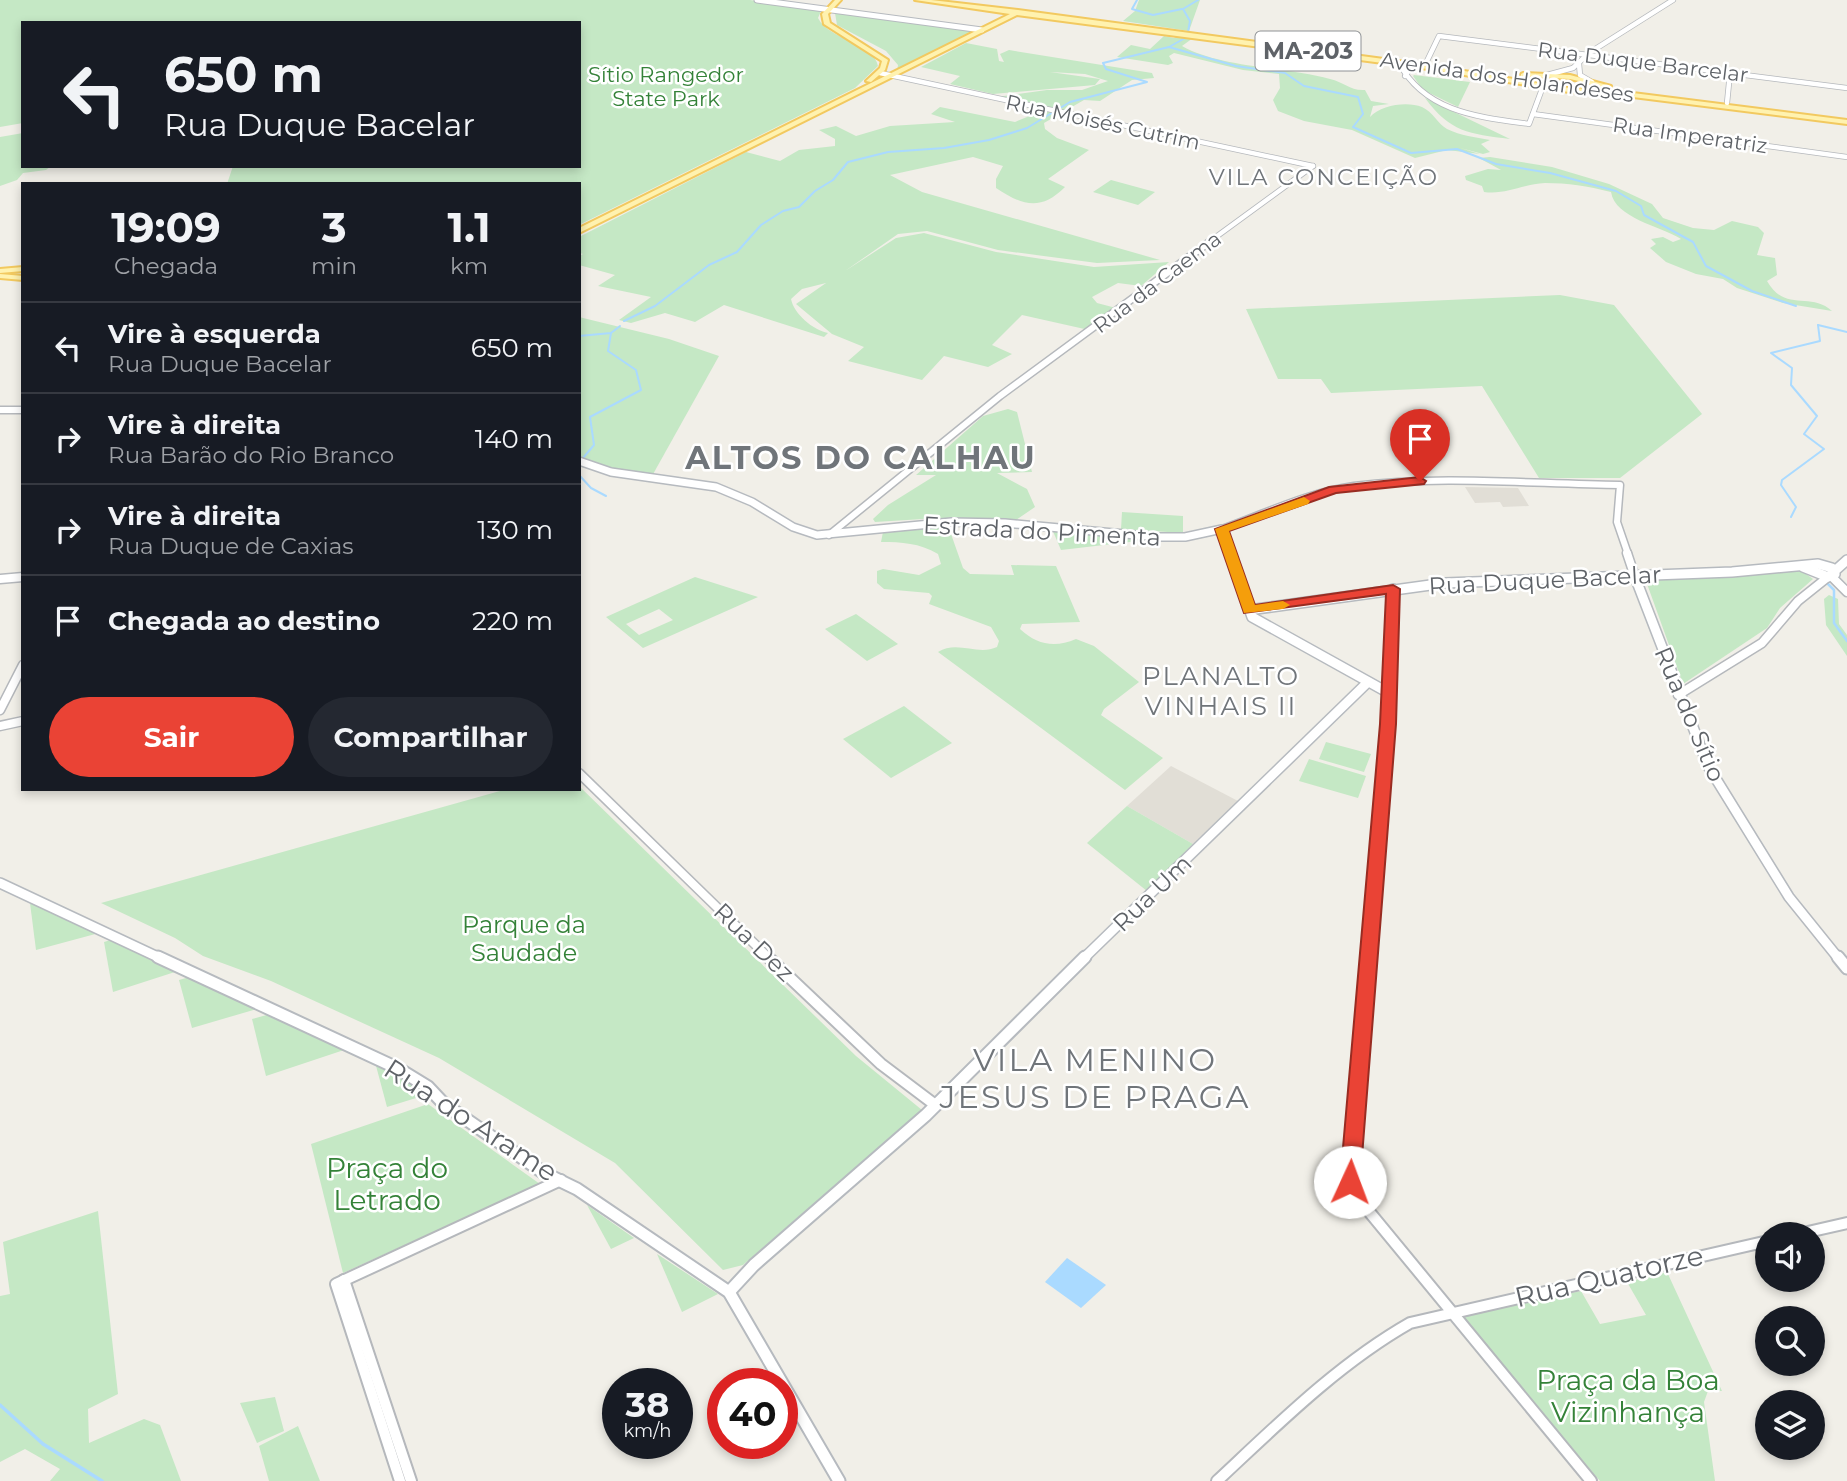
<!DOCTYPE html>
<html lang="pt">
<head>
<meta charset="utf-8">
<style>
  :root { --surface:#171b24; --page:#242831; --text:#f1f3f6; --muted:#9ea1a6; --line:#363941; --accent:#ea4335 }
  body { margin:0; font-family:Montserrat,sans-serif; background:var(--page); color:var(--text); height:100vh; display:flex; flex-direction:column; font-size:26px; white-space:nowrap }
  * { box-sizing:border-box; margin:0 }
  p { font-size:23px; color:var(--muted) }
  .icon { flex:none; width:38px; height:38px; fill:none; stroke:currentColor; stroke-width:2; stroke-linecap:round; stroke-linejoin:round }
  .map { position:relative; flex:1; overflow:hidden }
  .sheet { position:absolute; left:21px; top:182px; width:560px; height:609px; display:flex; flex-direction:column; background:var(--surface); border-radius:0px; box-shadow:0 4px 10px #0003 }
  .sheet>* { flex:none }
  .top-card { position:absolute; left:21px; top:21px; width:560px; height:147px; border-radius:0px; box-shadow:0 4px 10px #0003; background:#171b24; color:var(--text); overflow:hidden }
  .buttons { position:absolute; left:1755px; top:1222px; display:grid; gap:14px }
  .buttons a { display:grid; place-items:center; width:70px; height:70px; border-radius:50%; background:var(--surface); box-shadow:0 4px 10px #0003; font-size:35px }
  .speed { position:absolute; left:602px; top:1368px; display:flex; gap:14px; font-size:35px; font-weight:700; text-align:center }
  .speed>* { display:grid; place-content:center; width:91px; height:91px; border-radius:50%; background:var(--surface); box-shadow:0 4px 10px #0003; line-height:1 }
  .speed small { font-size:18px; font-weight:400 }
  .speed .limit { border:10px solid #d22; background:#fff; color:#111 }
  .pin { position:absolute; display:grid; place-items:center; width:60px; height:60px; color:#fff; margin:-72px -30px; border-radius:50% 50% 50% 0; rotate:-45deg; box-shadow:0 0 7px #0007 }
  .pin .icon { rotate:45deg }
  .me { position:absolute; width:77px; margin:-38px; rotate:2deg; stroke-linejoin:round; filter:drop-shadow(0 0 5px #0008) }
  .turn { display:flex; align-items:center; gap:24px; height:147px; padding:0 28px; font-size:32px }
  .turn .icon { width:91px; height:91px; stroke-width:2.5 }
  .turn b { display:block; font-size:49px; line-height:60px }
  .eta { display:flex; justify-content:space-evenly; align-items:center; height:119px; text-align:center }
  .eta b { font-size:42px; font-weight:700; line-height:49px }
  .cta { display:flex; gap:14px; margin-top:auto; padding:14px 28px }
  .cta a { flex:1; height:80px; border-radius:42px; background:var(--accent); color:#fff; font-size:28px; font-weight:700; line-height:80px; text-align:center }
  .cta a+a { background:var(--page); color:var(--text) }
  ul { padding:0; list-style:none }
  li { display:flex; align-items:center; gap:21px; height:91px; padding:0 28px; border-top:2px solid var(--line) }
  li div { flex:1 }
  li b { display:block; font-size:26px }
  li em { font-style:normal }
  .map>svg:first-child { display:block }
  .education { fill:#e1ded6 }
  .green { fill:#c5e8c5; fill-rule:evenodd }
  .water { fill:#aadaff }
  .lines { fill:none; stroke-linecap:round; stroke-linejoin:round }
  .stream-far2 { stroke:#aadaff; stroke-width:2 }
  .stream-far1 { stroke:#aadaff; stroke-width:2.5 }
  .stream { stroke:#aadaff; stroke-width:3.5 }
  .tertiary-far3-casing { stroke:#b5b8bc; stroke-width:6 }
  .tertiary-far2-casing { stroke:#b5b8bc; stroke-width:9 }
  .tertiary-far1-casing { stroke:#b5b8bc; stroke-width:11 }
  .tertiary-casing { stroke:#b5b8bc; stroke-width:14 }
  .secondary-far3-casing { stroke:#b6babf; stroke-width:7 }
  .secondary-far2-casing { stroke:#b6babf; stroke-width:10 }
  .secondary-far1-casing { stroke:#b6babf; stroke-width:12 }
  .secondary-casing { stroke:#b6babf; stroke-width:15 }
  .primary-casing { stroke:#f2c960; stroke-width:4 }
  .tertiary-far3 { stroke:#fff; stroke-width:4.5 }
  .tertiary-far2 { stroke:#fff; stroke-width:6 }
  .tertiary-far1 { stroke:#fff; stroke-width:8 }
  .tertiary { stroke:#fff; stroke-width:10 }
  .secondary-far3 { stroke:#fff; stroke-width:5 }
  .secondary-far2 { stroke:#fff; stroke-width:7 }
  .secondary-far1 { stroke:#fff; stroke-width:9 }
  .secondary { stroke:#fff; stroke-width:11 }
  .primary { fill:#fff2af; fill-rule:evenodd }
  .route { fill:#ea4335; stroke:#982c22; stroke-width:2 }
  .slow { fill:#f59e0b }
  .labels { text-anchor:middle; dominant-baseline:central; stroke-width:5; stroke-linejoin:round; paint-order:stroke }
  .far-street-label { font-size:21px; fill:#5f6368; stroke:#fff }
  .far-park-label { font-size:21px; fill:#348238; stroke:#fff }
  .shield { fill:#fff; stroke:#8f9295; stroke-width:2 }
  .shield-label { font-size:23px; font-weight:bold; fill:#5f6368 }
  .far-quarter-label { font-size:23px; letter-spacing:2px; fill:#70757a; stroke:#fff }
  .street-label { font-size:24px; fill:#5f6368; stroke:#fff }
  .park-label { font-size:24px; fill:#348238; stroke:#fff }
  .neighbourhood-label { font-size:26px; letter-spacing:2px; fill:#70757a; stroke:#fff }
  .near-street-label { font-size:28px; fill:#5f6368; stroke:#fff }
  .near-park-label { font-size:28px; fill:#348238; stroke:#fff }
  .district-label { font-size:32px; font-weight:bold; letter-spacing:2px; fill:#70757a; stroke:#fff }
  .near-neighbourhood-label { font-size:32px; letter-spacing:2px; fill:#70757a; stroke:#fff }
</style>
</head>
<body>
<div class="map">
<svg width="1847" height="1481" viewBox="0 0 1847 1481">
  <rect width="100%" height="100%" fill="#f1efe8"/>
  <g class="education">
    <path d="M1465 487 1518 488 1529 506 1503 507 1500 502 1475 503Z"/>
    <path d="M1171 766 1238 801 1193 844 1127 806Z"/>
  </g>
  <g class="green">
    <path d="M0 0H750L821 11 818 18C829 40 874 43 878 66L855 88 579 225V184H227L233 166H579V23H23V123L0 127Z"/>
    <path d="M1139 0H1200L1189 31 1123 21 1135 11Z"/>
    <path d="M835 13 974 31 975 32 897 72 898 65 886 51 837 25Z"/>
    <path d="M1179 35 1193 38 1182 46C1221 68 1287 67 1330 79 1344 82 1350 91 1365 90L1371 101 1389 104 1373 106 1370 117C1381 105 1407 101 1422 107 1433 112 1438 124 1447 129 1461 136 1475 137 1490 140L1481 144 1490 152 1483 154 1460 148 1480 154 1447 150 1415 158 1352 130 1304 121 1278 111 1273 100 1280 88 1279 74 1243 70 1174 53 1169 56 1173 63 1168 65 1117 57 1131 45 1150 49 1164 36 1174 38Z"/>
    <path d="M966 43 997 49 999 61 1004 62 1000 54 1009 50 1152 73 1154 78 1132 80 1100 101 1084 100 1044 123 1045 129 1057 138 1089 150 1048 179 1065 187C1041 211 1023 206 996 188V179L1003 166 973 157 890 175 922 192 1160 260 1097 263 998 250 927 231 898 234 845 271 896 238 924 233 996 252 1094 267 1169 262 1141 286 1118 283 1092 297 1097 303 1116 308 1089 330 1022 315 992 345 1012 354 988 367 944 356 922 380 848 361 864 347 832 334 796 304 826 283 802 289 791 299C794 314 813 330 828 333L824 337 724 305 695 322 665 313 631 323 619 320 651 297 598 286 615 275 579 265V256L583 254 579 253V237L746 152 780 161 799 150 835 146V139L819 130 836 126 856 136 890 126 955 122 931 114 940 107 1015 122 1044 110 997 97 1047 90H1082L1108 81 1085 74 1050 72 1100 79 1095 85 993 94 950 84 960 76 921 67Z"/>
    <path d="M1413 76 1414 75 1470 82 1458 107 1423 90Z"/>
    <path d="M1425 98 1510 139C1469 134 1450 132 1425 98Z"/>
    <path d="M23 133V166H51L46 170 23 173 17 180 0 186V137Z"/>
    <path d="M1490 157 1552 167 1609 184 1652 204 1663 218 1693 228 1714 230 1732 221 1758 227 1764 233 1757 255 1775 258 1777 275 1767 281C1785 313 1810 291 1832 311L1783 303 1737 288 1723 279 1696 274 1666 262 1650 248 1656 244 1651 239 1663 237 1673 242 1681 239C1660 226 1615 218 1611 192 1587 186 1568 183 1545 183 1523 184 1506 195 1484 192L1482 186 1466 180 1465 176 1488 169 1501 170 1479 158Z"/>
    <path d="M1111 180 1155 192 1138 205 1093 192Z"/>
    <path d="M1560 295 1614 305 1702 414 1620 478H1539L1482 386 1331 393 1321 379H1278L1246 309Z"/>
    <path d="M579 317 669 339 719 356 652 476 606 468 579 459Z"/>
    <path d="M1008 409 1017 412 1032 472 997 473 1027 489 1035 507 1016 520 939 518 875 522 873 519 888 505 936 475H916L983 416Z"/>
    <path d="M1122 512 1183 516V533L1121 529Z"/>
    <path d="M925 528H941L951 534 963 568 970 574 1014 575 1011 565 1056 566 1080 622 1022 624 1020 629C1037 645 1055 648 1076 639L1094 646 1139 682 1104 709 1101 715 1163 758 1125 790 938 652C957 640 978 656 997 647L999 641 991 627 929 604 932 596 929 593 884 589 877 583V571L883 569 919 575 941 564 938 554C919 543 902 542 881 542L883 532Z"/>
    <path d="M1052 529 1147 540 1061 550Z"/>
    <path d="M1802 571 1813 579 1780 608 1767 628 1683 684 1646 581Z"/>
    <path d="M695 577 758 597 643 648 606 617ZM659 609 673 620 639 635 626 624Z"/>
    <path d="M1829 595 1838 599 1839 624 1847 635V656L1826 625 1824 599Z"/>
    <path d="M856 614 898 644 867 661 825 629Z"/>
    <path d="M904 706 952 743 891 778 843 739Z"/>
    <path d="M1326 742 1371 754 1364 772 1319 759Z"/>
    <path d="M1309 759 1366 776 1358 798 1299 781Z"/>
    <path d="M579 786 856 1056 922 1110 743 1265 723 1270 615 1163 439 1058 271 981 203 956 175 938 101 903 507 789H579Z"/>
    <path d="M1127 806 1193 844 1147 891 1087 843Z"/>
    <path d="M30 903 99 933 36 950Z"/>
    <path d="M114 939 178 971 113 992 104 942Z"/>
    <path d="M193 976 260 1008 192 1028 179 980Z"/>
    <path d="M274 1013 347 1049 266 1076 252 1019Z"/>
    <path d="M375 1062 429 1094 387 1107Z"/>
    <path d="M428 1104 540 1184 343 1273 311 1144Z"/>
    <path d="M587 1205 634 1238 611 1249Z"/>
    <path d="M98 1211 118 1394 88 1409 89 1443 144 1419 160 1425 181 1481H50L60 1469 25 1449 0 1462V1296L10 1294 3 1242Z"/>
    <path d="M657 1254 718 1294 682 1312Z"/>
    <path d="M1667 1272 1722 1391H1708L1704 1402 1715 1481H1600L1459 1316 1581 1291 1600 1324 1646 1315 1627 1282Z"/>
    <path d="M275 1397 284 1431 257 1443 240 1403Z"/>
    <path d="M298 1426 320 1481H269L259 1446Z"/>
  </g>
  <path class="water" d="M1067 1258 1106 1285 1081 1308 1045 1282Z"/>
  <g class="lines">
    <g class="stream-far2">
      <path d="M1137 0 1132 9 1153 15 1182 9"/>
      <path d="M1198 0 1183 9 1190 21 1187 37 1169 47 1236 66 1285 73 1304 86 1358 97 1363 114 1353 127 1411 153 1457 149 1496 164 1550 173 1616 191 1641 206 1644 215 1693 242 1706 266 1752 291 1796 306"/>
      <path d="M624 321 655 306 709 265 737 252 761 225 783 211 799 207 815 191 833 180 848 162 888 152 944 148 989 140 1027 128 1070 102 1147 82 1106 69 1103 63 1169 47"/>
      <path d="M1818 325 1847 332"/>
      <path d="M579 336 611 333 620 326"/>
      <path d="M583 458 594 445 590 417 641 390 636 370 608 351 611 333"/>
      <path d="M579 475 591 488 606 496"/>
      <path d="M1791 517 1796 507 1781 485 1782 480 1824 449 1804 434 1817 416 1791 385 1792 368 1771 353 1820 341 1818 325"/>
    </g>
    <path class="stream-far1" d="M1828 584 1834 590V623L1847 641"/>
    <path class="stream" d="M0 1405 43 1444 102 1481"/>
    <defs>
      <g id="tertiary-far3">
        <path d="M1399 63C1425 112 1478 117 1529 124L1542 89 1551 88"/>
        <path d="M1426 63 1439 36 1847 88"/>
        <path d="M1579 64 1580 75 1592 82"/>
        <path d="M880 73 1313 166"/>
        <path d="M1547 75 1573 68 1589 53 1673 0"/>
        <path d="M1405 76 1410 69 1421 66"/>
        <path d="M1727 103 1730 73"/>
        <path d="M1533 114 1847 157"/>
        <path d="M1209 242 1313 166"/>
      </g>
      <g id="tertiary-far2">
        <path d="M0 410H23"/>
        <path d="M1222 529C1264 514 1309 492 1354 486 1441 475 1532 484 1620 485L1617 522 1628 554"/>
        <path d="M829 535 1000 396 1212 240"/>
      </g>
      <g id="tertiary-far1">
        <path d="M1627 553 1635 577"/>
        <path d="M1832 577 1847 592"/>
        <path d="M0 579 23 577"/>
        <path d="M1678 695 1762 643 1798 601 1828 577"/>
        <path d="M0 710 23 665"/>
        <path d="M0 726 23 721"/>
        <path d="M579 773 770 959"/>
        <path d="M1369 959 1385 766 1387 692"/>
      </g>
      <g id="tertiary">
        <path d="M768 957 881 1064 934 1104"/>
        <path d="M1369 957 1350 1182 1362 1203 1591 1481"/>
        <path d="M1799 1234 1847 1223"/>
        <path d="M344 1280 411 1481"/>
        <path d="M400 1481 336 1284 561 1180"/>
        <path d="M1217 1481C1277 1425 1338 1364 1410 1323L1768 1241"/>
      </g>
      <path id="secondary-far3" d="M757 0 982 30"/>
      <path id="secondary-far2" d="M579 461 611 472 716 487 752 502 793 527 817 535 951 522 1005 523 1158 537H1185L1222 529 1231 554"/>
      <g id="secondary-far1">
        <path d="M1230 553 1252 617 1387 692 1393 589"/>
        <path d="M1803 567 1828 577 1847 560"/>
        <path d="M1635 577 1708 766 1789 897 1839 959"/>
        <path d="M1249 610 1445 583 1732 572 1818 564 1832 568 1835 574"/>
        <path d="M0 883 162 959"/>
        <path d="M1083 959 1368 682"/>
      </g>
      <g id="secondary">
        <path d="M158 957 397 1068 428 1087 444 1104 544 1173 577 1189 729 1292 839 1481"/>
        <path d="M1838 957 1847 968"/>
        <path d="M729 1292 754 1265 926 1115 1085 957"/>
      </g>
      <g id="primary">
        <path d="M835 0H841L828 14 830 23 888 60 885 70 871 82 866 81 880 68 882 61 824 24 822 14Z"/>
        <path d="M915 0H931L1018 10 1421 64 1569 88 1609 90 1847 120V124L1609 94 1569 92 1421 68 1017 15 579 233V228L1010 14Z"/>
        <path d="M1523 73 1570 75 1611 86 1608 88 1570 79 1521 76V74Z"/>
        <path d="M23 267V271L0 273V269Z"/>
        <path d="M0 274 23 276V280L0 278Z"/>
      </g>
    </defs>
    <use href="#tertiary-far3" class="tertiary-far3-casing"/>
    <use href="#tertiary-far2" class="tertiary-far2-casing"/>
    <use href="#tertiary-far1" class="tertiary-far1-casing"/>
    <use href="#tertiary" class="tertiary-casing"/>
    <use href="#secondary-far3" class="secondary-far3-casing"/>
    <use href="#secondary-far2" class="secondary-far2-casing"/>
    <use href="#secondary-far1" class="secondary-far1-casing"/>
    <use href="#secondary" class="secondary-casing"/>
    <use href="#primary" class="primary-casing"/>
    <use href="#tertiary-far3" class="tertiary-far3"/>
    <use href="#tertiary-far2" class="tertiary-far2"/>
    <use href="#tertiary-far1" class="tertiary-far1"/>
    <use href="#tertiary" class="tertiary"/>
    <use href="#secondary-far3" class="secondary-far3"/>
    <use href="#secondary-far2" class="secondary-far2"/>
    <use href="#secondary-far1" class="secondary-far1"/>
    <use href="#secondary" class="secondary"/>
    <use href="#primary" class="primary"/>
  </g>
  <path class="route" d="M1420 477 1426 481 1424 484 1336 493 1229 531 1255 605 1393 585 1400 589 1396 724 1360 1182 1357 1188 1350 1191 1343 1188 1340 1182 1380 724 1386 594 1244 613 1215 529 1329 487Z"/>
  <path class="slow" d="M1304 497 1310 501 1308 504 1229 531 1255 605 1283 601 1290 605 1283 609 1244 613 1215 529Z"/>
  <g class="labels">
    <g class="far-street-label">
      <text transform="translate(1643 62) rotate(7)">Rua Duque Barcelar</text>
      <text transform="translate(1507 77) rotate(8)">Avenida dos Holandeses</text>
      <text transform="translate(1103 122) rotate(12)">Rua Moisés Cutrim</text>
      <text transform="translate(1690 135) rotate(8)">Rua Imperatriz</text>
      <text transform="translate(1157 282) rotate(-37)">Rua da Caema</text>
    </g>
    <g class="far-park-label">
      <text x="666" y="74">Sítio Rangedor<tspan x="666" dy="24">State Park</tspan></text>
    </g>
    <rect class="shield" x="1255.5" y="31.5" width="105" height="39" rx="5"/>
    <g class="shield-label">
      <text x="1308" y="51">MA-203</text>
    </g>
    <g class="far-quarter-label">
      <text x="1324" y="177">VILA CONCEIÇÃO</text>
    </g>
    <g class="street-label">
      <text transform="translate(1042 531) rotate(3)">Estrada do Pimenta</text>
      <text transform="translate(1545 580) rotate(-3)">Rua Duque Bacelar</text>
      <text transform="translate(1690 714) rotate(67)">Rua do Sítio</text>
      <text transform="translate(1152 893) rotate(-44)">Rua Um</text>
      <text transform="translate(754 942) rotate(44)">Rua Dez</text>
    </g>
    <g class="park-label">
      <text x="524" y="924">Parque da<tspan x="524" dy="28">Saudade</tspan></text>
    </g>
    <g class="neighbourhood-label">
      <text x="1221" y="676">PLANALTO<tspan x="1221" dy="30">VINHAIS II</tspan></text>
    </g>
    <g class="near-street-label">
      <text transform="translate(471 1120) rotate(33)">Rua do Arame</text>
      <text transform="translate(1609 1276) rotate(-13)">Rua Quatorze</text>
    </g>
    <g class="near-park-label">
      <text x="387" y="1168">Praça do<tspan x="387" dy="32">Letrado</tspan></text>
      <text x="1628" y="1380">Praça da Boa<tspan x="1628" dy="32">Vizinhança</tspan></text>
    </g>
    <g class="district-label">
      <text x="861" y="457">ALTOS DO CALHAU</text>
    </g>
    <g class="near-neighbourhood-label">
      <text x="1095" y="1059">VILA MENINO<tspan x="1095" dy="37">JESUS DE PRAGA</tspan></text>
    </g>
  </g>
</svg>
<div class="buttons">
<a><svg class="icon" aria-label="sound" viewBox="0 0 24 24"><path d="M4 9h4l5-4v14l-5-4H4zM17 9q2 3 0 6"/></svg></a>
<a><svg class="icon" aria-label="search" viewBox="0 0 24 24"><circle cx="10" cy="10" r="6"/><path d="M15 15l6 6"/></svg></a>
<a><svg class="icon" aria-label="layers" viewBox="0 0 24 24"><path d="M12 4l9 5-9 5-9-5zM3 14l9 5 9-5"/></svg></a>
</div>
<div class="speed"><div>38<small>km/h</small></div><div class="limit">40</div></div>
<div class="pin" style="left:1420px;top:481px;background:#d93025"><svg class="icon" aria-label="arrive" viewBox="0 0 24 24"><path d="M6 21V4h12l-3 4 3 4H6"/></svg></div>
<svg class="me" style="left:1350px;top:1182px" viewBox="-20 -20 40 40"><circle r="19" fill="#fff"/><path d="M0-13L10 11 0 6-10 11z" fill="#ea4335"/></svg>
<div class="top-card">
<div class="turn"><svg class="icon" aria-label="left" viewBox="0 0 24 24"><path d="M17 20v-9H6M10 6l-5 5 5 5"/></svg><div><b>650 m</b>Rua Duque Bacelar</div></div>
</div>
<section class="sheet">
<div class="eta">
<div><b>19:09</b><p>Chegada</p></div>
<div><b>3</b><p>min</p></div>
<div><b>1.1</b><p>km</p></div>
</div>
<ul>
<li><svg class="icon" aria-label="left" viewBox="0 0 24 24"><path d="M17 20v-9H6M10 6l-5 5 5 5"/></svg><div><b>Vire à esquerda</b><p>Rua Duque Bacelar</p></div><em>650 m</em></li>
<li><svg class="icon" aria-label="right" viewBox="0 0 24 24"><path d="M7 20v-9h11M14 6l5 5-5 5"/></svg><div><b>Vire à direita</b><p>Rua Barão do Rio Branco</p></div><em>140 m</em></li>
<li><svg class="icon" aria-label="right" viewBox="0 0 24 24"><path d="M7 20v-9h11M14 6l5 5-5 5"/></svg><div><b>Vire à direita</b><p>Rua Duque de Caxias</p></div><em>130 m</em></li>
<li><svg class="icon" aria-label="arrive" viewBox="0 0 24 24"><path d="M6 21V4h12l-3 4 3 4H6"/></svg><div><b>Chegada ao destino</b></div><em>220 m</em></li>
</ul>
<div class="cta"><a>Sair</a><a>Compartilhar</a></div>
</section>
</div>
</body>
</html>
